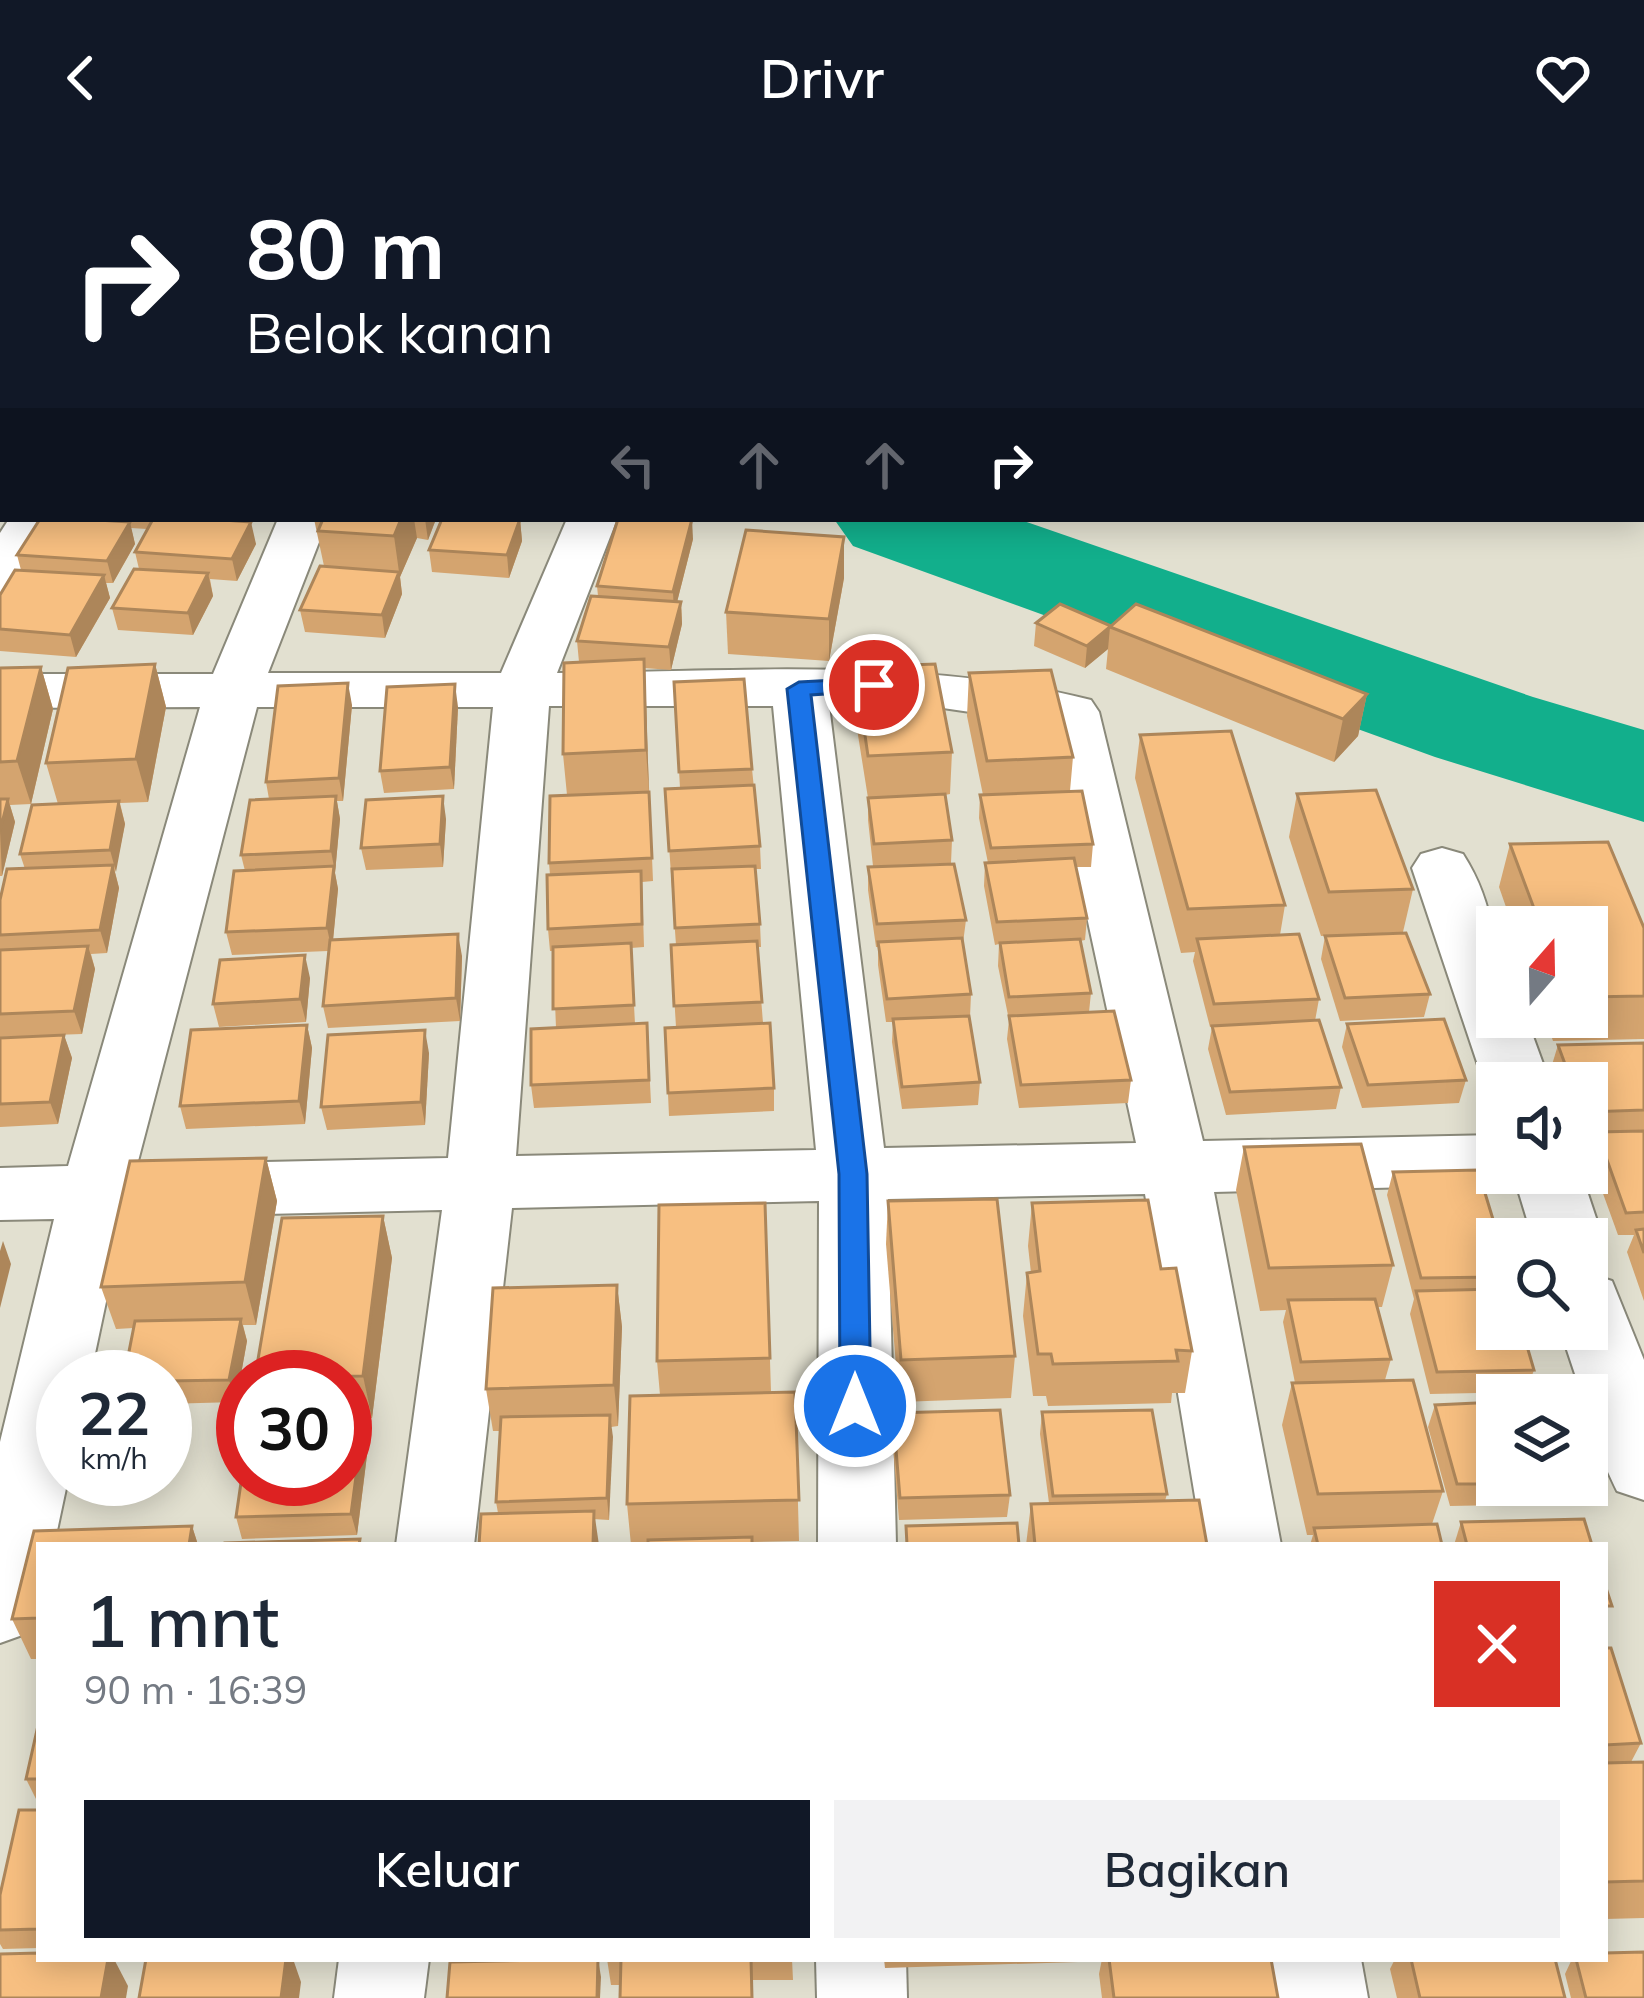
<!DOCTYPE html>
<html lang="id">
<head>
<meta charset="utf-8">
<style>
  :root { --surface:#fff; --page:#f2f2f3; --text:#1f2937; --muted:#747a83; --accent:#111827 }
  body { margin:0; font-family:Mulish,sans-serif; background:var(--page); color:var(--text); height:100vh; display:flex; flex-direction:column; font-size:45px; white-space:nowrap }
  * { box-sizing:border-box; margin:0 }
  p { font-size:39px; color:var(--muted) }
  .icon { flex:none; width:66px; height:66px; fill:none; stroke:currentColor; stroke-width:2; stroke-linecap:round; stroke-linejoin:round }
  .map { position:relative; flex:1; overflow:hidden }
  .sheet { position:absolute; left:36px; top:1386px; width:1572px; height:420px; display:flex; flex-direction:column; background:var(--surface); border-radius:0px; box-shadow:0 6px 30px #0003 }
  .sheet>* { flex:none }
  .banner { position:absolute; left:0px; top:0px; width:1644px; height:366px; box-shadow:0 6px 30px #0003; background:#111827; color:#fff; overflow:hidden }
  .needle { width:78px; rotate:20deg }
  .buttons { position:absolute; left:1476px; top:750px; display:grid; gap:24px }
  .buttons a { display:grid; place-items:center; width:132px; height:132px; border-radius:0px; background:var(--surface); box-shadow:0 6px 30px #0003; font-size:60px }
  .speed { position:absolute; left:36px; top:1194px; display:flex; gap:24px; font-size:60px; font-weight:700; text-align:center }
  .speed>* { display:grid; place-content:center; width:156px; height:156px; border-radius:50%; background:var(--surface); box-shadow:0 6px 30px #0003; line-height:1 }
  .speed small { font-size:30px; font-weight:400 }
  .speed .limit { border:18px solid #d22; background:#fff; color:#111 }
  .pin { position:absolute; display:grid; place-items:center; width:102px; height:102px; color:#fff; margin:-51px; border:6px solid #fff; border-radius:50%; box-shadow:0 3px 12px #0007 }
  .me { position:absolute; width:132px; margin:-66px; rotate:0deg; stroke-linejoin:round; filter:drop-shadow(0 0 9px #0008) }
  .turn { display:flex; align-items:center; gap:42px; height:252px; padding:0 48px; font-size:54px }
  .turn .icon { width:156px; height:156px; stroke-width:2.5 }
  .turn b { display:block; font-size:84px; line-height:102px }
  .lanes { display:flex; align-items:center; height:114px; padding:0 48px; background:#0003; justify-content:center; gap:60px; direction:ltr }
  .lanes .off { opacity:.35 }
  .round { display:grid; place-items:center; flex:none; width:126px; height:126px; border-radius:0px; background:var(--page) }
  .headline { display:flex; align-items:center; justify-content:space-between; height:204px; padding:0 48px }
  h1 { font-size:72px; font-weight:600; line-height:90px }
  .button { display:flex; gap:24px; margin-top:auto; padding:24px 48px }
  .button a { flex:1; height:138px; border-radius:0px; background:var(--accent); color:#fff; font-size:48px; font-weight:600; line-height:138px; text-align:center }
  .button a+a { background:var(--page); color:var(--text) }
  header { display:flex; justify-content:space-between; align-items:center; height:156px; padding:0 48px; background:var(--accent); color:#fff; font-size:54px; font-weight:600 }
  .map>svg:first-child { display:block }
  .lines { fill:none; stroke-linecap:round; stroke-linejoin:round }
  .river { fill:#12af8c; fill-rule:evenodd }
  .street-casing { stroke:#8a897a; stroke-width:4 }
  .street { fill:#fff; fill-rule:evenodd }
  .wall { fill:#d4a46f }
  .shaded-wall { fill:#ad865a }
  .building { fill:#f7bf81; stroke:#ad865a; stroke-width:3 }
  .route { fill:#1a73e8; stroke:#114b97; stroke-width:3 }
</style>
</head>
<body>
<header><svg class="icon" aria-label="back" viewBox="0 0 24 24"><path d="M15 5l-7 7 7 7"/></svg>Drivr<svg class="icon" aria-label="heart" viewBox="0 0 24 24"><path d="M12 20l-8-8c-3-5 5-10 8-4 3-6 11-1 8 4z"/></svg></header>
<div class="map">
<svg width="1644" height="1842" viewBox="0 0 1644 1842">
  <rect width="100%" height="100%" fill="#e2e0d0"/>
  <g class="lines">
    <g class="river">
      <path d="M0 51 3 52V116L0 115Z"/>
      <path d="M834 363H1018L1533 541 1644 574V666L1435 601 853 390Z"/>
    </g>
    <defs>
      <g id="street">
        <path d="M9 363H59L19 432 0 437V377Z"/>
        <path d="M278 363H328L268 517H501L567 363H617L557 517C734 516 917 500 1091 544L1099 556 1203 985 1497 979V1017H1581L1603 1083 1593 1102 1587 1104V1083H1533L1515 1024 1497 1029 1214 1036 1281 1389H1203L1145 1038 888 1043 896 1389H818L819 1045 512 1052 474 1389H396L442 1054 124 1061 90 1221H63V1323H68L54 1389H39V1454L28 1477 0 1487V1286L54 1063 0 1064V1012L68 1010 200 551 0 552V518H213ZM829 549 936 551 1045 567 1136 987 884 992ZM549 550H773L816 994 516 1000ZM257 551H493L448 1002 137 1009Z"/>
        <path d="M1442 692 1463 698C1497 751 1497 801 1497 861H1526L1550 927H1497V945L1484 927 1412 712 1421 698Z"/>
        <path d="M1587 1117 1612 1125 1644 1204V1344L1617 1335C1603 1306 1587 1271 1587 1239H1582L1560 1173H1587Z"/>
        <path d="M339 1803H429L424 1842H334Z"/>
        <path d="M816 1803H906L907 1842H817Z"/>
        <path d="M1271 1803H1361L1368 1842H1278Z"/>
      </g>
    </defs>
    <use href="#street" class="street-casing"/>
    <use href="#street" class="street"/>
  </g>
  <g class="wall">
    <path d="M3 142V268H0Z"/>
    <path d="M40 363H152L147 373 131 372 135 388 113 427H106L110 442 76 501 0 495V439L21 414 17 399Z"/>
    <path d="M153 363H245L244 365 256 388 237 425 210 423 213 440 193 479 118 474 112 452 139 413 135 396Z"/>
    <path d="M314 363H436L428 384 417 382 400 421 402 438 385 482 305 476 300 454 324 410Z"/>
    <path d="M442 363H530H520L522 385 509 422 432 416 429 394Z"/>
    <path d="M844 381V422L829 505 728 498 726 456Z"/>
    <path d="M693 383 677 446H681L682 468 671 514 644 512 653 725 642 726 644 791 631 792 635 868 647 867 651 947 534 952 531 929 556 872 553 795H550L548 773 550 719 549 707 567 639 563 598 579 506 577 485 598 440 597 430Z"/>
    <path d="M1036 467 1111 470 1367 538 1358 580 1334 606 1106 513 1108 493 1085 512 1034 490Z"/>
    <path d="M155 508 166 551 148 646 120 647 125 668 115 716 119 732 107 797 91 798 95 813 82 878 0 881V744L25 713 20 698 58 648 46 607Z"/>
    <path d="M41 511 53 553 31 648 10 649 15 666 2 720H0V512Z"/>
    <path d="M855 511 952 596 950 638 945 639 952 684 951 707 873 710 868 664V642L854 554Z"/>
    <path d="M969 517 1073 601 1070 635 1093 688 1091 711H1076L1087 762 1085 784 1080 785 1091 837 1089 856 1131 924 1128 947 1019 952 1007 883 1009 864 998 810 999 788 995 789 984 730 985 707H988L979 662 980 639H983L967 560Z"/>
    <path d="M674 526 752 613 760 690 761 713H755L760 768 761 791H757L763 867 774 932V955L669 960 665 872 676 871 671 789H676L665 633 680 632Z"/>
    <path d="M352 549 343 645H337L340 663 335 717 338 733 333 783 462 800 460 865 328 872 323 850 328 795 232 799 226 776 245 715 241 699 269 643 266 626Z"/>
    <path d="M458 551 454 633 384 637 380 615Z"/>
    <path d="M1140 579 1285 749 1280 779 1319 843 1315 865 1341 931 1336 953 1226 959 1208 893 1212 871H1210L1193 805 1195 796 1181 797 1135 622Z"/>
    <path d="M1297 638 1413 733 1403 776 1321 780 1289 681Z"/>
    <path d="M446 663 443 711 366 714 361 692Z"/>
    <path d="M1510 688 1644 772V883L1553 885 1545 861H1587V771H1513L1499 731Z"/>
    <path d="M868 711 966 764 963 787 971 838 970 861 980 926 978 949 902 953 892 886 893 866H886L878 809V791H876L868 734Z"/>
    <path d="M1325 780 1430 838 1424 861 1340 865 1321 803Z"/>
    <path d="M310 822 306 866 219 871 213 848Z"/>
    <path d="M1347 868 1466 924 1459 947 1362 952 1342 891Z"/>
    <path d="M307 869 312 892 305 968 186 973 180 950Z"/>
    <path d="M64 879 72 902 58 968 0 971V882Z"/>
    <path d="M1644 887V1145L1627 1096 1634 1079H1618L1589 999 1596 978H1587V927H1556L1551 912 1558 889Z"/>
    <path d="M429 897 425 969 327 974 321 951Z"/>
    <path d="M1244 991 1393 1109 1382 1151H1378L1391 1203 1385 1224 1443 1335 1432 1368 1442 1389H1310L1313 1379H1307L1282 1269 1292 1227H1295L1283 1166 1286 1154 1260 1155 1236 1034Z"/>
    <path d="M266 1002 277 1045 256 1169H243L247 1185 236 1246 165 1248V1221L134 1172 116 1173 101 1131Z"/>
    <path d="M1393 1016 1497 1083V1173L1534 1214 1526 1236 1430 1238 1410 1158 1414 1143 1387 1039Z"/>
    <path d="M888 1045 1015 1200 1011 1242 899 1246 886 1088Z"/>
    <path d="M765 1047 771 1236H795L799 1385 752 1386V1389H631L627 1348 660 1239 657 1205Z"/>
    <path d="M1032 1047 1161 1113 1192 1195 1185 1237H1172L1171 1247 1048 1250 1046 1240H1033L1023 1160 1027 1117H1031L1028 1090Z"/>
    <path d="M383 1060 392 1102 372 1262 364 1263 369 1283 357 1379 242 1383 236 1361 345 1323V1221Z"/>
    <path d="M617 1129 622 1171 618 1270 611 1271 609 1364 498 1357 496 1346 500 1275H493L486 1233Z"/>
    <path d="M1497 1246V1329H1567L1559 1348 1450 1350 1428 1271 1435 1249Z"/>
    <path d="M1042 1256 1167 1338 1165 1345 1207 1389H1026L1031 1348 1049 1347 1040 1278Z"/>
    <path d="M893 1257 1010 1339 1007 1361 899 1364 892 1279Z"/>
    <path d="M1461 1366 1592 1389H1454Z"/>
    <path d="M192 1370 198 1389H39V1503H31L12 1463 34 1375Z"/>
    <path d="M1605 1492 1641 1587 1631 1606H1644V1762L1605 1763Z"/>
    <path d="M39 1565V1643H36L26 1623Z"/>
    <path d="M39 1654V1792L3 1793 0 1788V1739Z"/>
    <path d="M607 1803H792L793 1824H753V1842H620V1829H611Z"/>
    <path d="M884 1803H1079L1078 1806 885 1812Z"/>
    <path d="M1102 1803H1271L1278 1842H1102L1099 1818Z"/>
    <path d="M1395 1803H1555L1565 1842H1397L1390 1813Z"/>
    <path d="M1572 1803H1605L1644 1842H1571L1565 1818Z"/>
  </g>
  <g class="shaded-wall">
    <path d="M401 363H414L417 382 400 421 402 438 385 482 382 459 399 416 394 380Z"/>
    <path d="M425 363H436L428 384Z"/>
    <path d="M520 363 522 385 509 422 507 399Z"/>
    <path d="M692 363 693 383 674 458 673 436Z"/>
    <path d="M130 366 135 388 113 427 107 405Z"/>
    <path d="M251 366 256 388 237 425 232 403Z"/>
    <path d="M844 381V422L829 505V463Z"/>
    <path d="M208 417 213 440 193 479 188 457Z"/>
    <path d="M104 419 110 442 76 501 70 479Z"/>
    <path d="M681 446 682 468 671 514 669 491Z"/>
    <path d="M1110 471 1108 493 1085 512 1087 490Z"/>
    <path d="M644 503 646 545 649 637 646 594Z"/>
    <path d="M155 508 166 551 148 646 136 603Z"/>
    <path d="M41 511 53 553 31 648 17 605Z"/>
    <path d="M348 527 352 549 343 645 339 622Z"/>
    <path d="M455 528 458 551 454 633 450 611Z"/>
    <path d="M1367 538 1358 580 1334 606 1343 563Z"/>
    <path d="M336 640 340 663 335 717 338 733 332 795 327 772 334 711 331 695Z"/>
    <path d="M443 640 446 663 443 711 440 688Z"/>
    <path d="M8 643 15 666 2 720 0 675Z"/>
    <path d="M119 645 125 668 116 716 110 694Z"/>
    <path d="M113 709 119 732 107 797 100 774Z"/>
    <path d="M458 778 462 800 460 865 456 842Z"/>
    <path d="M88 790 95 813 82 878 74 855Z"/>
    <path d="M305 799 310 822 306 866 300 843Z"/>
    <path d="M307 869 312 892 305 968 299 945Z"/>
    <path d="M425 874 429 897 425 969 421 946Z"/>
    <path d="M64 879 72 902 58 968 50 946Z"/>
    <path d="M266 1002 277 1045 256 1169 245 1126Z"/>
    <path d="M383 1060 392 1102 372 1262 363 1220Z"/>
    <path d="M3 1085 11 1108 0 1152V1095Z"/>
    <path d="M617 1129 622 1171 618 1270 614 1229Z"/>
    <path d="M241 1163 247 1185 236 1246 229 1224Z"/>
    <path d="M610 1259 613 1281 609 1364 607 1342Z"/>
    <path d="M364 1261 369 1283 357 1379 351 1358Z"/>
    <path d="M594 1355 599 1389H593Z"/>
    <path d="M192 1370 198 1389H189Z"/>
    <path d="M108 1803H114L128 1830 126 1842H101Z"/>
    <path d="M286 1803H293L301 1826 299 1842H281Z"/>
    <path d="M598 1803 601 1821 600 1842H597Z"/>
  </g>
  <g class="building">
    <path d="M0 141 3 142V155L0 160Z"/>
    <path d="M3 169V228H0V173Z"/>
    <path d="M40 363H81L130 366 107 405 17 399Z"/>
    <path d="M153 363H209L251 366 232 403 135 396Z"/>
    <path d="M323 363H401L394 380 318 375Z"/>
    <path d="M442 363H520L507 399 429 394Z"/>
    <path d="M618 363H692L673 436 597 430Z"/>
    <path d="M746 374 844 381 829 463 726 456Z"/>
    <path d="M320 410 399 416 382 459 300 454Z"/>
    <path d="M134 413 208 417 188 457 112 452Z"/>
    <path d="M15 414 104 419 70 479 0 473V439Z"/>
    <path d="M591 440 681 446 669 491 577 485Z"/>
    <path d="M1060 448 1111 470 1087 490 1036 467Z"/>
    <path d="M1136 448 1367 538 1343 563 1110 471Z"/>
    <path d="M644 503 646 594 563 598 564 507Z"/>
    <path d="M155 508 136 603 46 607 68 512Z"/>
    <path d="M935 508 952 596 868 600 855 511Z"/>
    <path d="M41 511 17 605 0 606V512Z"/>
    <path d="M1051 514 1073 601 987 605 969 517Z"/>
    <path d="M744 523 752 613 679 616 674 526Z"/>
    <path d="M348 527 339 622 266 626 278 530Z"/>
    <path d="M455 528 450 611 380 615 387 531Z"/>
    <path d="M1231 575 1285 749 1188 753 1140 579Z"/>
    <path d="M754 629 760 690 669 695 665 633Z"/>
    <path d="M1376 634 1413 733 1329 736 1297 638Z"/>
    <path d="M1082 635 1093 688 991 692 980 639Z"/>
    <path d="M649 636 652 702 549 707 550 640Z"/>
    <path d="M945 638 952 684 874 688 868 642Z"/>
    <path d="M336 640 331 695 241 699 250 644Z"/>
    <path d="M443 640 440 688 361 692 366 644Z"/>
    <path d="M0 643H8L0 675Z"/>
    <path d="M119 645 110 694 20 698 32 649Z"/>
    <path d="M1608 686 1644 772V840L1587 841V771H1541L1510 688Z"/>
    <path d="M1074 702 1087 762 997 766 985 707Z"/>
    <path d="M954 708 966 764 877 768 868 711Z"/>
    <path d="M113 709 100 774 0 779V744L7 713Z"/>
    <path d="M334 710 327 772 226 776 234 715Z"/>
    <path d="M755 710 760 768 675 772 672 713Z"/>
    <path d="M641 715 642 768 548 773 547 719Z"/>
    <path d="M1406 777 1430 838 1345 842 1325 780Z"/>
    <path d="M458 778 456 842 323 850 330 784Z"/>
    <path d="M1299 778 1319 843 1214 848 1197 783Z"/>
    <path d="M962 782 971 838 887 843 878 786Z"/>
    <path d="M1080 783 1091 837 1009 841 1000 787Z"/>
    <path d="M757 785 762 846 674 850 671 789Z"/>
    <path d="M631 787 634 849 553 853V791Z"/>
    <path d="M88 790 74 855 0 858V794Z"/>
    <path d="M305 799 300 843 213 848 220 804Z"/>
    <path d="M1114 855 1131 924 1021 929 1009 860Z"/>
    <path d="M969 860 980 926 902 931 893 863Z"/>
    <path d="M1444 863 1466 924 1368 929 1347 868Z"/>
    <path d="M1319 864 1341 931 1230 936 1212 870Z"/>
    <path d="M647 867 649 924 531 929V873Z"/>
    <path d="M770 867 774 932 668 937 665 872Z"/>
    <path d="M307 869 299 945 180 950 191 874Z"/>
    <path d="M425 874 421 946 321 951 328 879Z"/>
    <path d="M64 879 50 946 0 948V882Z"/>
    <path d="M1644 887V954L1587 956V927H1572L1558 889Z"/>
    <path d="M1644 975V1056L1626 1057 1597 976Z"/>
    <path d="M1361 988 1393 1109 1269 1112 1244 991Z"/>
    <path d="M266 1002 245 1126 101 1131 130 1005Z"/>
    <path d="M1478 1014 1499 1083H1497V1121L1421 1122 1393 1016Z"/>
    <path d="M997 1043 1015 1200 901 1204 888 1045Z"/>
    <path d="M1148 1044 1161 1113 1176 1112 1192 1195 1176 1194 1178 1205 1053 1208 1051 1198H1038L1027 1117 1040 1115 1032 1047Z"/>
    <path d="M765 1047 770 1202 657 1205 659 1049Z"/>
    <path d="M383 1060 363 1220 255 1221 282 1062Z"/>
    <path d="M1644 1073V1097L1636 1074Z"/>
    <path d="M617 1129 614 1229 486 1233 493 1132Z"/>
    <path d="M1497 1133V1173H1522L1534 1214 1437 1216 1416 1135Z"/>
    <path d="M1375 1143 1391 1203 1301 1206 1288 1144Z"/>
    <path d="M241 1163 229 1224 165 1225V1221H124L135 1165Z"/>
    <path d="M1413 1224 1443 1335 1318 1338 1292 1227Z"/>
    <path d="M795 1236 799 1344 627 1348 630 1240Z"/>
    <path d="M1497 1246V1328H1457L1435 1249Z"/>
    <path d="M1000 1254 1010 1339 900 1342 893 1257Z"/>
    <path d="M1152 1254 1167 1338 1053 1340 1042 1256Z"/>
    <path d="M610 1259 607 1342 496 1346 501 1261Z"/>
    <path d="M364 1261 351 1358 236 1361 243 1313V1323H345V1262Z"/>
    <path d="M1199 1344 1207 1389H1035L1031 1348Z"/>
    <path d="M594 1355 593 1389H479L481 1358Z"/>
    <path d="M1584 1363 1592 1389H1467L1461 1366Z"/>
    <path d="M1017 1367 1019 1389H907L906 1370Z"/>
    <path d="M1437 1368 1442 1389H1318L1314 1372Z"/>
    <path d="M192 1370 189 1389H39V1462L12 1463 34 1375Z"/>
    <path d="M752 1381V1389H648V1384Z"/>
    <path d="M360 1383 359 1389H225V1387Z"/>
    <path d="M1605 1429 1612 1450H1605Z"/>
    <path d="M1605 1492H1611L1641 1587 1605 1589Z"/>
    <path d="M39 1565V1623H26Z"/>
    <path d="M1644 1606V1725L1605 1726V1607Z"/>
    <path d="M19 1654H39V1773L0 1774V1739Z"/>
    <path d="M1644 1796V1842H1586L1576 1803H1605V1797Z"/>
    <path d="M39 1797V1803H108L101 1842H0V1798Z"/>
    <path d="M146 1803H286L281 1842H139Z"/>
    <path d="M598 1803 597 1842H447L450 1806Z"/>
    <path d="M621 1803H751L752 1842H620Z"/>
    <path d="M1109 1803H1271L1278 1842H1114Z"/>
    <path d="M1411 1803H1555L1565 1842H1420Z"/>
  </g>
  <path class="route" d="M874 522 882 524V534L811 539 867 1018 871 1250 866 1259 855 1263 844 1259 840 1250 839 1018 787 533 799 526Z"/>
</svg>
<div class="buttons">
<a><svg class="needle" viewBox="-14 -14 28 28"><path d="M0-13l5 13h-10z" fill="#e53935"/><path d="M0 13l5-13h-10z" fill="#747a83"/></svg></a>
<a><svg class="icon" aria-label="sound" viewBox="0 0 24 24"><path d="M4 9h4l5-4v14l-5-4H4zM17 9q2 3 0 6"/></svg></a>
<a><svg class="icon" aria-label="search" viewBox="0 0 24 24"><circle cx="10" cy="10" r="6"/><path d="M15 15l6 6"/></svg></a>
<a><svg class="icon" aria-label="layers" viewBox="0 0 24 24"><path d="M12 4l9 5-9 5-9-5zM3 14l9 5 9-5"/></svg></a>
</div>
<div class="speed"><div>22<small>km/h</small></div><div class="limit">30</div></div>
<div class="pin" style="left:874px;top:529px;background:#d93025"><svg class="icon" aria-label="arrive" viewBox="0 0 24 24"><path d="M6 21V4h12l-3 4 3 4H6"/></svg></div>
<svg class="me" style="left:855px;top:1250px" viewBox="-20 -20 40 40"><circle r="17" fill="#1a73e8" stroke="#fff" stroke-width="3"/><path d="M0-11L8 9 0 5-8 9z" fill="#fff"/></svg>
<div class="banner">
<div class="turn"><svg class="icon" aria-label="right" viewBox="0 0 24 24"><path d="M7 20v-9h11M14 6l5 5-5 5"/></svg><div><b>80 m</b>Belok kanan</div></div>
<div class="lanes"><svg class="icon off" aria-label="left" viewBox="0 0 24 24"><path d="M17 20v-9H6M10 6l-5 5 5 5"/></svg><svg class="icon off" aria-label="ahead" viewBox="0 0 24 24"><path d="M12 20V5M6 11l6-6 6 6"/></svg><svg class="icon off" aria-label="ahead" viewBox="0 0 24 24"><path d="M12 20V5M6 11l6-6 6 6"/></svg><svg class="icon" aria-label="right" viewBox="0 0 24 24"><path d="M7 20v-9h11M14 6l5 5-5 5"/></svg></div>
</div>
<section class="sheet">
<div class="headline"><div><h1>1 mnt</h1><p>90 m · 16:39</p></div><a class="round" style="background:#d93025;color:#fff"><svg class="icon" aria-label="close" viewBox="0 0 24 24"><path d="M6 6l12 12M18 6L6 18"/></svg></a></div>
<div class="button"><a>Keluar</a><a>Bagikan</a></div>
</section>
</div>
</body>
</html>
